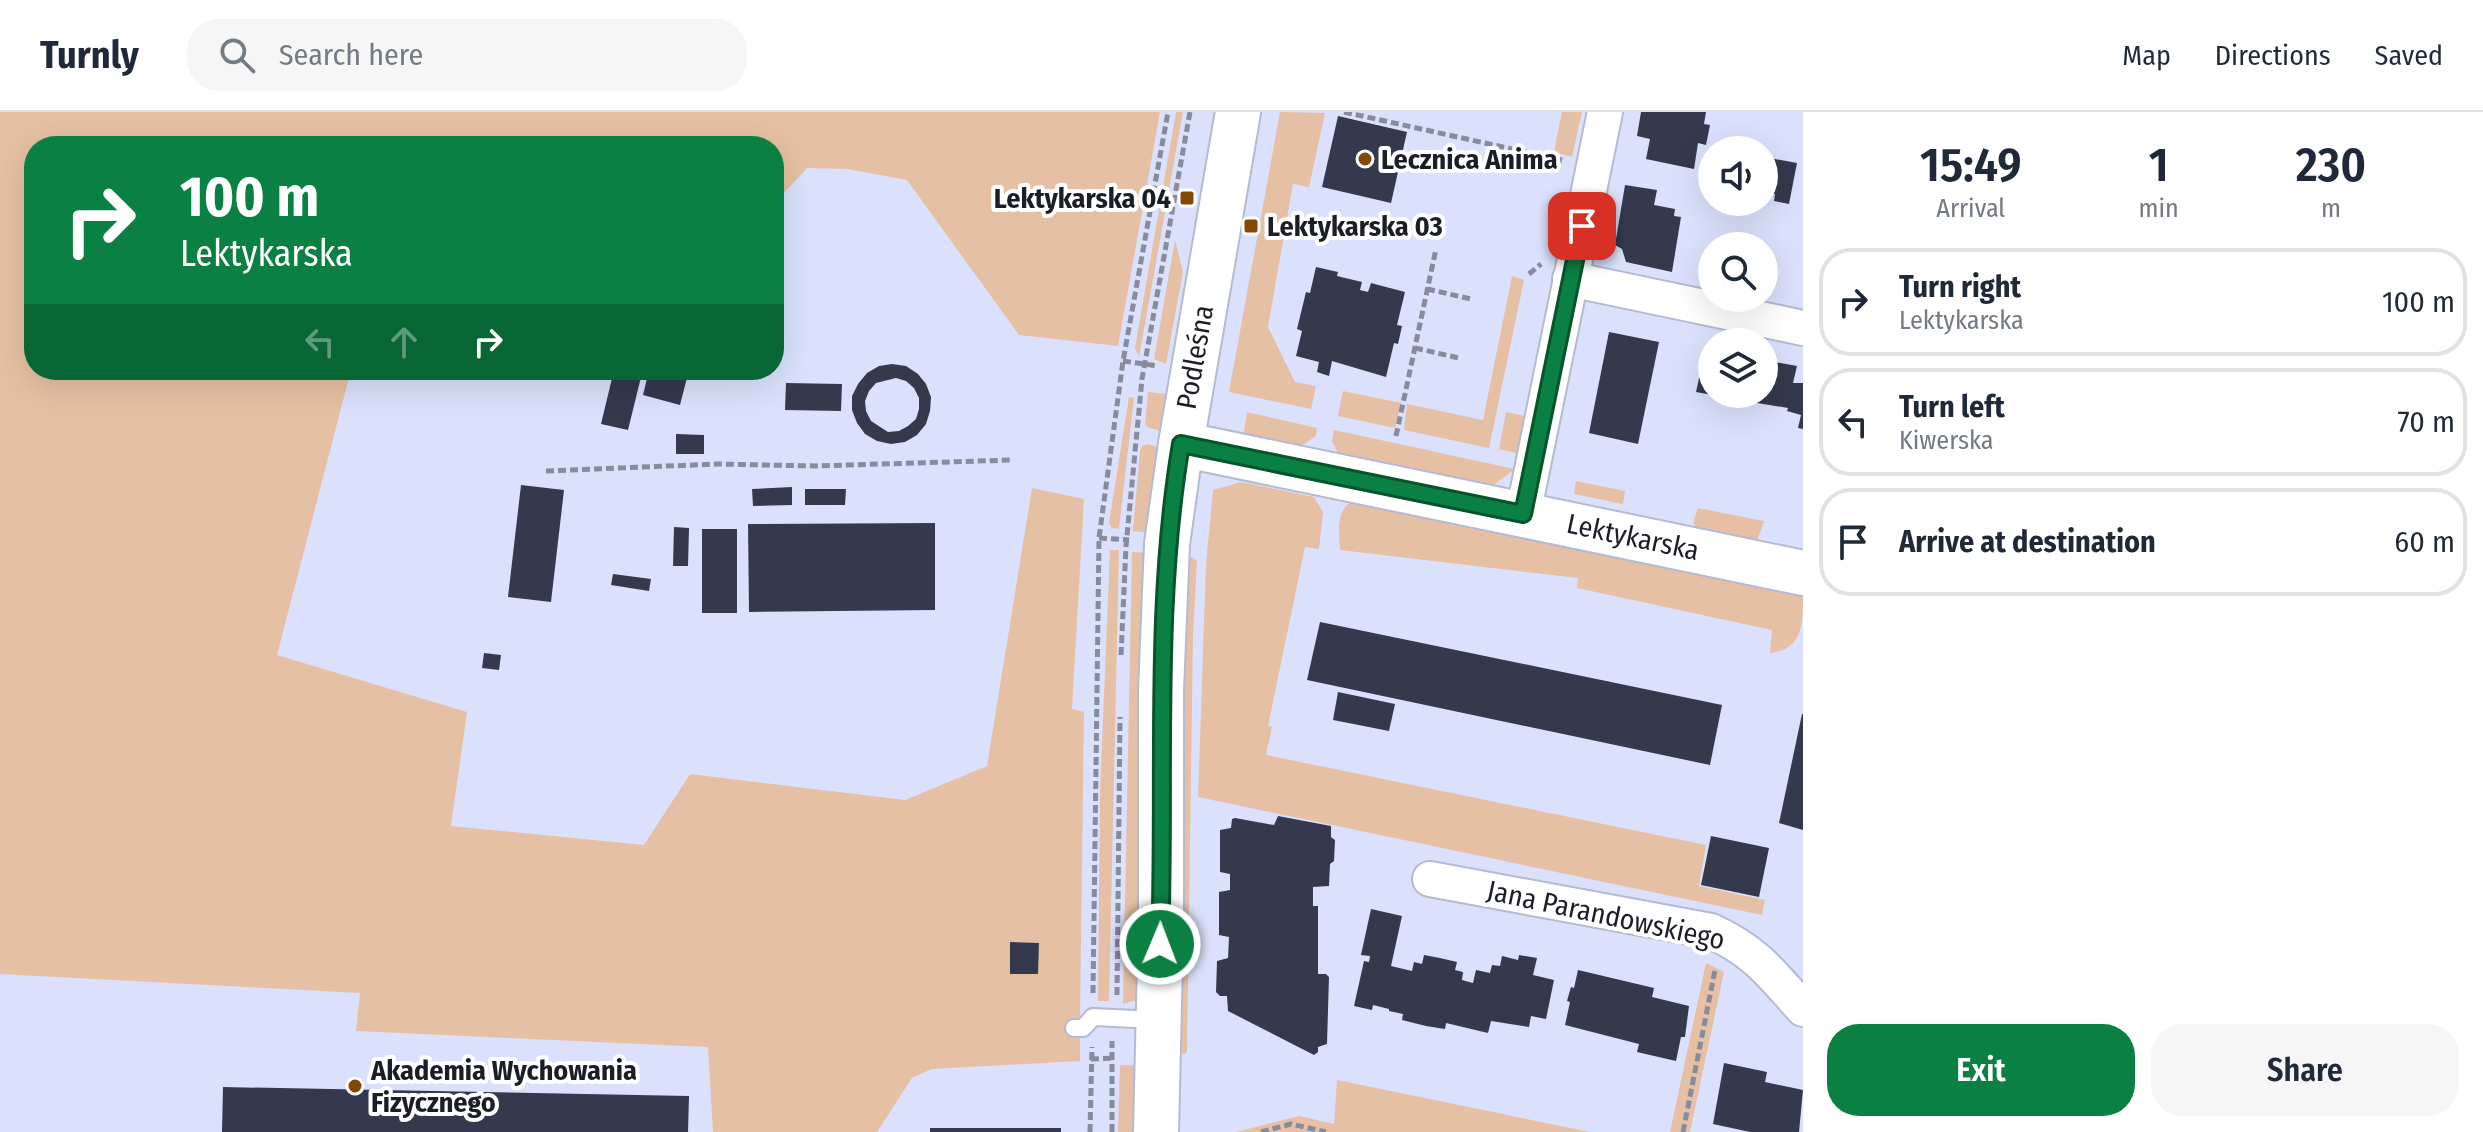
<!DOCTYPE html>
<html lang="en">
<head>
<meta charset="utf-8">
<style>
  :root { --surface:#fff; --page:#f6f6f7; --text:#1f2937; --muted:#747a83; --line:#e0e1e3; --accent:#0b8043 }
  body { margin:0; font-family:"Fira Sans Condensed",sans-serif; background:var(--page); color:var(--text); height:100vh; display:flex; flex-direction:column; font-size:30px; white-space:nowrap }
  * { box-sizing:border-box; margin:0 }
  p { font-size:26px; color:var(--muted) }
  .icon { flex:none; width:44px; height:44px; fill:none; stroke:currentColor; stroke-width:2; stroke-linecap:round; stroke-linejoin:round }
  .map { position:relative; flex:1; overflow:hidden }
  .side { display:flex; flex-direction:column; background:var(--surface); width:680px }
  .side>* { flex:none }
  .top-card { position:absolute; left:24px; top:24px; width:760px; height:244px; border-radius:32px; box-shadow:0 8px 32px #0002; background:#0b8043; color:#fff; overflow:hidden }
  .tools { position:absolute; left:1698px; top:24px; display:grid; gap:16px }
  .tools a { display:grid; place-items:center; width:80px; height:80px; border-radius:50%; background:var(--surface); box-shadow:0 8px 32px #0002; font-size:40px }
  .pin { position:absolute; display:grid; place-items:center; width:68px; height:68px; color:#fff; margin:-34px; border-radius:16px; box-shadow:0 4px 12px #0006 }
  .me { position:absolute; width:88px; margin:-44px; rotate:1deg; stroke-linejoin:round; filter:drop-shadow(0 0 6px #0008) }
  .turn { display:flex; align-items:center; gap:28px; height:168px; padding:0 24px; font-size:36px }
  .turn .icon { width:104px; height:104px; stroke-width:2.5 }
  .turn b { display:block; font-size:56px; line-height:68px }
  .lanes { display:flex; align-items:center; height:76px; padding:0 24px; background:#0003; justify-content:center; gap:40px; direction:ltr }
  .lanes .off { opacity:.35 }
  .eta { display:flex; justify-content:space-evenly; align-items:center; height:136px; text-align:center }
  .eta b { font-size:48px; font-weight:600; line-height:56px }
  .action { display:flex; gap:16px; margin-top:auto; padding:16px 24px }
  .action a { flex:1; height:92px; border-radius:32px; background:var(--accent); color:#fff; font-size:32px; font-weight:600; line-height:92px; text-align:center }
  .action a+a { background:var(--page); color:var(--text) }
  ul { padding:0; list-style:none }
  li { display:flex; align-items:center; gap:24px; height:108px; margin:0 16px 12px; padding:0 8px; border:4px solid var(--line); border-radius:32px }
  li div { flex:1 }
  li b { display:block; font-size:30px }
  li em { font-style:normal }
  header { display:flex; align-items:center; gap:48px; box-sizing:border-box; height:112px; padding:0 40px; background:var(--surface); border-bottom:2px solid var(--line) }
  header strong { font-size:38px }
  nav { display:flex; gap:44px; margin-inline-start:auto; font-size:28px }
  .search { width:560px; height:72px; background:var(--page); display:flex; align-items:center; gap:20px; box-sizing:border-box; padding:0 28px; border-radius:32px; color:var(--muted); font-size:30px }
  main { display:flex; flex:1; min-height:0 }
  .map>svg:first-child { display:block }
  .green { fill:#e6c0a4 }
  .building { fill:#34394e; fill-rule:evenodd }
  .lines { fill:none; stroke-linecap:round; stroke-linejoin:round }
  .lane-casing { stroke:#b4b9d4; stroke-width:20 }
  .street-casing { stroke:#b4b9d4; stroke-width:38 }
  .secondary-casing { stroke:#b4b9d4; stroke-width:48 }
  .path { stroke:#868b9e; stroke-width:5; stroke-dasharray:8 4; stroke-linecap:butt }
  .lane { stroke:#fff; stroke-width:16 }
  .street { stroke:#fff; stroke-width:34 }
  .secondary { stroke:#fff; stroke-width:44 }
  .route-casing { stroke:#07532c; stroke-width:20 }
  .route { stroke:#0b8043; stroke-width:14 }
  .poi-dot { fill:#854706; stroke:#fff; stroke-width:3 }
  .labels { text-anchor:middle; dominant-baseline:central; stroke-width:8; stroke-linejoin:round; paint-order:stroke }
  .poi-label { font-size:28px; font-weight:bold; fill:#1b1d27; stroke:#fff; text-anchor:start }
  .street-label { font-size:28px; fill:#1b1d27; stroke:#fff }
</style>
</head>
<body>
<header>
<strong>Turnly</strong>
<div class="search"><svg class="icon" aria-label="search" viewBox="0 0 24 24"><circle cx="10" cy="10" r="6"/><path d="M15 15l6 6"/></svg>Search here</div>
<nav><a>Map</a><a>Directions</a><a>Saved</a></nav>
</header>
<main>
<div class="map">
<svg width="1803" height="1020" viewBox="0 0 1803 1020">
  <rect width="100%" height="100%" fill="#dbe1fc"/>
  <g class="green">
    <path d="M0 0H1160L1118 234 1019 223 907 68 847 57 807 56 774 92V34H34V258H351L277 543 467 600 451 714 644 733 690 662 905 688 987 654 1032 376 1084 387 1072 597 1084 600 1080 909H1071V923L1080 924V949L932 957 912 966 877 1020H713L708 935 356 919 360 881 0 862Z"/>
    <path d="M1176 0H1183L1139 245 1135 236Z"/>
    <path d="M1280 0 1325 1 1309 75 1293 72 1268 215 1295 270 1316 274 1311 297 1229 280Z"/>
    <path d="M1562 0H1582L1572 45 1554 40Z"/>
    <path d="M1175 128 1183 160 1166 252 1154 247Z"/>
    <path d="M1512 164 1524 168 1489 336 1404 318 1407 292 1483 308Z"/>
    <path d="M1343 279 1401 291 1395 316 1338 304Z"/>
    <path d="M1148 280 1167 282 1170 286 1165 320 1149 316 1145 312Z"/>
    <path d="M1129 285 1134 286 1119 417 1112 416 1109 411Z"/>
    <path d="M1247 300 1317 316 1316 324 1301 334 1246 322 1244 319Z"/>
    <path d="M1506 300 1525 304 1529 311 1520 342 1499 337Z"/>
    <path d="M1334 318 1515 357 1492 374 1339 343 1332 329Z"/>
    <path d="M1148 332 1162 336 1152 421 1133 419 1140 339 1142 334Z"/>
    <path d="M1576 369 1625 379 1623 392 1574 382Z"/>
    <path d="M1241 370 1314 385 1323 400 1319 437 1305 435 1268 614 1272 615 1266 643 1706 733 1699 774 1765 788 1762 803 1198 685 1206 453 1213 378Z"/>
    <path d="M1354 388 1788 475 1803 486C1803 512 1802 538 1770 541L1772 518 1577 476 1578 466 1340 438C1339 419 1335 398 1354 388Z"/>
    <path d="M1698 396 1764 409 1757 429 1697 416 1693 411Z"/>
    <path d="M1110 438H1119L1109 889H1098L1100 680Z"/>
    <path d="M1132 440 1149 441 1143 886 1123 892Z"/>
    <path d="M1192 445 1197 449 1193 524 1187 940 1184 942 1174 941 1185 446Z"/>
    <path d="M1706 851 1724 860 1690 1020H1670Z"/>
    <path d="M1120 953 1141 954 1138 1020H1118Z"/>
    <path d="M1337 968 1590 1020H1236L1299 1004 1334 1012Z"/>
  </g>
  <g class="building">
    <path d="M1641 0H1706L1704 12 1710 13 1706 33 1698 31 1694 57 1646 47 1650 27 1637 24Z"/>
    <path d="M1338 4 1407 20 1391 91 1322 75Z"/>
    <path d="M1764 45 1797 51 1789 92 1774 89 1775 82 1764 80Z"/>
    <path d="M1625 73 1657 78 1654 93 1675 97 1674 104 1681 105 1672 160 1626 150 1622 137 1615 133Z"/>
    <path d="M1316 155 1338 160 1337 164 1362 170 1360 178 1368 180 1371 171 1405 180 1397 213 1402 214 1398 232 1394 231 1386 265 1332 249 1329 264 1317 260 1319 250 1296 244 1302 219 1297 217 1306 180 1310 181Z"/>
    <path d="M1609 220 1659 230 1638 332 1589 321Z"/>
    <path d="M1706 235 1712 237V283L1696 280Z"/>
    <path d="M1764 248 1797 254 1793 271H1803V317L1798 316 1801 303 1787 299 1788 296 1727 286 1728 282H1764Z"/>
    <path d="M892 252 906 254 918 262 926 272 931 285 930 299 926 312 917 323 905 330 891 332 877 329 865 322 857 311 852 298V284L858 272 867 261 879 254ZM896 266 906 269 914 276 919 286V297L916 307 908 314 899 319 888 320 871 309 866 299 865 289 869 279 876 271Z"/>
    <path d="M614 258 642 261 628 318 601 312Z"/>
    <path d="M649 258H689L680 293 643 283Z"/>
    <path d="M786 271 842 272 841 299 785 298Z"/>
    <path d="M676 322 704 323V342H676Z"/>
    <path d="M521 373 564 378 551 490 508 485Z"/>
    <path d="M792 375V393L753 394 752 377Z"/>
    <path d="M805 377H846L845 393H805Z"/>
    <path d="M935 411V498L749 500 748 412Z"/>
    <path d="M674 415 689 416 688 454H673Z"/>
    <rect x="702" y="417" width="35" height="84"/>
    <path d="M613 462 651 467 649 479 611 473Z"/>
    <path d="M1320 510 1722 593 1710 653 1307 568Z"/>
    <path d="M484 541 501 543 499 558 482 556Z"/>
    <path d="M1338 580 1395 592 1389 619 1333 608Z"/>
    <path d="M1802 602H1803V718L1779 711Z"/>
    <path d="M1278 704 1331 714V725L1335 728 1334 749 1330 752 1329 774 1313 775V794H1318V862H1326L1329 865 1327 932 1318 935V940L1314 943 1228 899 1227 884H1220L1216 880 1217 849 1228 846 1229 825 1219 823V780L1230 778V762L1220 760V718L1231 716 1232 707 1235 706 1274 713Z"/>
    <path d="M1711 724 1769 736 1759 785 1701 773Z"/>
    <path d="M1371 797 1402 804 1391 854 1412 859 1414 850 1422 852 1424 843 1440 846 1457 850 1455 858 1463 860 1462 868 1473 871 1476 858 1490 861 1492 853 1500 854 1502 844 1518 848 1519 843 1537 846 1533 863 1554 868 1546 907 1531 904 1529 915 1491 909 1488 921 1446 911 1445 917 1426 914 1402 908 1403 902 1389 899V897L1373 893 1372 898 1354 894 1364 849 1369 850 1370 844 1361 843Z"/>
    <path d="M1010 830 1039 831 1038 862H1010Z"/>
    <path d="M1578 858 1654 876 1652 885 1689 894 1685 925H1681L1676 949 1637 940 1639 932 1565 913 1570 890 1567 889 1571 875 1574 876Z"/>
    <path d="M1724 951 1767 960 1765 970 1803 978 1799 1020H1750L1713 1012Z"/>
    <path d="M223 975 689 984 688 1020H222Z"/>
    <rect x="930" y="1016" width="131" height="4"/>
  </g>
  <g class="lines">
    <defs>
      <path id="lane" d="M1074 916H1083L1093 905 1156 908"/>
      <g id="street">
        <path d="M1570 167 1803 216"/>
        <path d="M1523 402 1605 0"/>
        <path d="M1430 767 1711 819C1755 839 1771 861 1803 897"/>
      </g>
      <g id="secondary">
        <path d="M1181 332 1803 461"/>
        <path d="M1156 1020 1161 807V579L1167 432 1181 332 1238 0"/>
      </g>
    </defs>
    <use href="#lane" class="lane-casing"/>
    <use href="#street" class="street-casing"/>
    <use href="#secondary" class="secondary-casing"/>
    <g class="path">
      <path d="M1344 0 1562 48"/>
      <path d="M1529 162 1541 152"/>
      <path d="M1427 177 1471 187"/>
      <path d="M1415 236 1459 246"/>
      <path d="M1123 249 1158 254"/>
      <path d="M1396 324 1436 137"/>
      <path d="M546 359 718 352 816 354 1013 348"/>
      <path d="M1099 426 1129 428"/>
      <path d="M1121 543 1126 434 1142 267 1190 0"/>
      <path d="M1093 881 1099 426 1123 249 1168 0"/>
      <path d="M1117 883 1120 605"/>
      <path d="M1091 947 1114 946"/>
      <path d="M1090 1020 1092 935"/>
      <path d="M1112 1020V929"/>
      <path d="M1261 1020 1291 1012 1326 1020"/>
      <path d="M1683 1020 1715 858"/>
    </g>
    <use href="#lane" class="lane"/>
    <use href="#street" class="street"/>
    <use href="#secondary" class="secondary"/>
  </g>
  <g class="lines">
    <defs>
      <path id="route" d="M1160 832C1166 665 1153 497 1181 332L1523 402 1582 114"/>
    </defs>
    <use href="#route" class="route-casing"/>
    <use href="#route" class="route"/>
  </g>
  <g class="poi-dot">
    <circle cx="1365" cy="47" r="8"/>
    <rect x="1179" y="78" width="16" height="16" rx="4"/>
    <rect x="1243" y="106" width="16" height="16" rx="4"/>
    <circle cx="355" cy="974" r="8"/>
  </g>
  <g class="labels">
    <g class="poi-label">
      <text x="1381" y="47">Lecznica Anima</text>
      <text x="1171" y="86" text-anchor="end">Lektykarska 04</text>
      <text x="1267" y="114">Lektykarska 03</text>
      <text x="371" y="958">Akademia Wychowania<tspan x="371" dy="32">Fizycznego</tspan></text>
    </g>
    <g class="street-label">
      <text transform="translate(1195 245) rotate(-80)">Podleśna</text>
      <text transform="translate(1633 425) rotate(12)">Lektykarska</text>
      <text transform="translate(1606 803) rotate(12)">Jana Parandowskiego</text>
    </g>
  </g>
</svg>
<div class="tools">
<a><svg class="icon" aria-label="sound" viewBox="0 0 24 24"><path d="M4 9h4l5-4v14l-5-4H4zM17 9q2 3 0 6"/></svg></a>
<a><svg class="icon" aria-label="search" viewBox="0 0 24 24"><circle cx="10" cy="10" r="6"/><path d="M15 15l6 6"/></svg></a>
<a><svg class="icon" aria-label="layers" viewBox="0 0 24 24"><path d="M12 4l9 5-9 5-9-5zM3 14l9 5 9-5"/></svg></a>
</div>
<div class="pin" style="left:1582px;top:114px;background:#d93025"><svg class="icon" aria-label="arrive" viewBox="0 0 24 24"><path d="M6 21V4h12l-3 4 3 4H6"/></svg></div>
<svg class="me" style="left:1160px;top:832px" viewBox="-20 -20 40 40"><circle r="17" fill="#0b8043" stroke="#fff" stroke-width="3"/><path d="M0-11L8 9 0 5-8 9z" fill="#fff"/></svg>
<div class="top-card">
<div class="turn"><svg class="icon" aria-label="right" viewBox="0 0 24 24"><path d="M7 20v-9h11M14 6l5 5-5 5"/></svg><div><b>100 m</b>Lektykarska</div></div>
<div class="lanes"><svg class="icon off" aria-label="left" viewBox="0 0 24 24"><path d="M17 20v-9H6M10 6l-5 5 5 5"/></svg><svg class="icon off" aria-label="ahead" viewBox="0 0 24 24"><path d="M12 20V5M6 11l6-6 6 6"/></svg><svg class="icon" aria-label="right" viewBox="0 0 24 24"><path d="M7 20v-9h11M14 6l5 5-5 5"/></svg></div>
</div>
</div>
<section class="side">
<div class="eta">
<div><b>15:49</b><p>Arrival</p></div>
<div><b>1</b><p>min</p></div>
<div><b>230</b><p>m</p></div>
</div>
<ul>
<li><svg class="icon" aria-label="right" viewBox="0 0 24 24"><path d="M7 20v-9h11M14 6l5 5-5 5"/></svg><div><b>Turn right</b><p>Lektykarska</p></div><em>100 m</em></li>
<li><svg class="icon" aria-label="left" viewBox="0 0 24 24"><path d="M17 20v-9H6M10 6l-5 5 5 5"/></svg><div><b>Turn left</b><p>Kiwerska</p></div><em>70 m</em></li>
<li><svg class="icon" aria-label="arrive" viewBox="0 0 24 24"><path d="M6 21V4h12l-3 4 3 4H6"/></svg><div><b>Arrive at destination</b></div><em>60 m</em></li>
</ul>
<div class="action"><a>Exit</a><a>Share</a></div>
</section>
</main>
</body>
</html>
